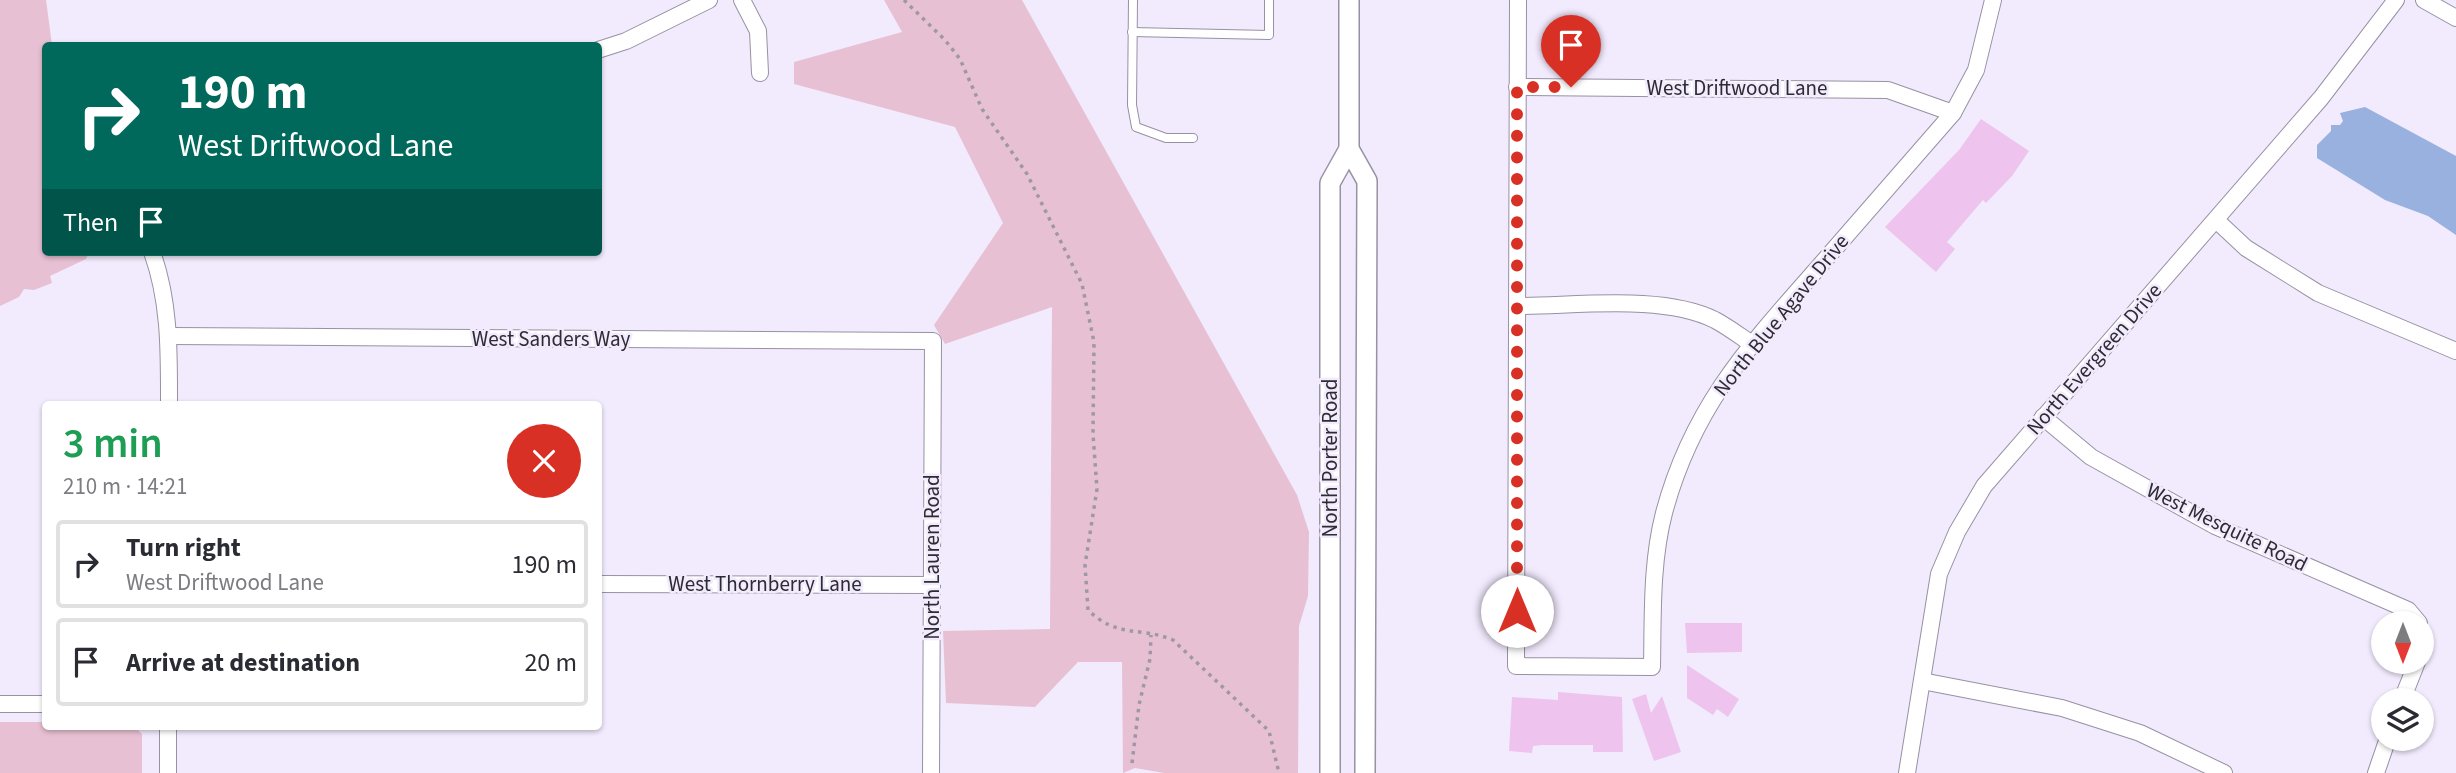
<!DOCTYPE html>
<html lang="en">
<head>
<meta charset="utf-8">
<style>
  :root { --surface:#fff; --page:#f7f7f7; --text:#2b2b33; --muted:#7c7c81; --line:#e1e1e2 }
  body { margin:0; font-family:"Source Sans 3",sans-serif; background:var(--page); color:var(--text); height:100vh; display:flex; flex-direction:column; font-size:26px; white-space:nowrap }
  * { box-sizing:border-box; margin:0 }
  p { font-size:23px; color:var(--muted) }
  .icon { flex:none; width:38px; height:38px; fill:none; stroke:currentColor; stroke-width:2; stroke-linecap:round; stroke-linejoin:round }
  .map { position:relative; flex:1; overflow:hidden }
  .side { position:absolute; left:42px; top:401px; width:560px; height:329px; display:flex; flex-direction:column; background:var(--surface); border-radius:7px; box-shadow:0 2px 5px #0004 }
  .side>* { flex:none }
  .hud { position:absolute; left:42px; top:42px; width:560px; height:214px; border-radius:7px; box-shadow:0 2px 5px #0004; background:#00695c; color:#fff; overflow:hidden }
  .needle { width:46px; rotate:180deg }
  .controls { position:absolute; left:2371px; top:611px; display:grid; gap:14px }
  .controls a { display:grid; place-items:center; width:63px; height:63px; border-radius:50%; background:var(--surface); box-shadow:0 2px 5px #0004; font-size:35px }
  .pin { position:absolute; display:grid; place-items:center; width:60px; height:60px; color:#fff; margin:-72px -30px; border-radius:50% 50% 50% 0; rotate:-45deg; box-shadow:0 0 7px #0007 }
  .pin .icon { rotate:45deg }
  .me { position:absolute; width:77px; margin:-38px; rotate:0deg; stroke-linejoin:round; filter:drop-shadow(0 0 5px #0008) }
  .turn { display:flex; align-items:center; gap:24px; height:147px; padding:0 21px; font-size:32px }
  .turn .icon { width:91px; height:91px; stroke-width:2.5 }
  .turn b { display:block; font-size:49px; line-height:60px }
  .then { display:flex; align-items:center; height:66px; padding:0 21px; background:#0003; gap:14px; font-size:26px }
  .round { display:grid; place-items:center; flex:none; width:74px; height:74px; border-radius:37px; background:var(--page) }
  .summary { display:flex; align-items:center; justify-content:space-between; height:119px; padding:0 21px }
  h1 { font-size:42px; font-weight:600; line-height:52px; color:#1e9e55 }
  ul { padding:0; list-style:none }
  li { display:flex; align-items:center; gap:21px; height:88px; margin:0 14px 10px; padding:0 7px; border:4px solid var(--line); border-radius:7px }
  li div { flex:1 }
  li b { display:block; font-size:26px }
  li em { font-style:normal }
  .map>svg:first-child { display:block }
  .green { fill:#e8c0d3 }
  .water { fill:#98b1df }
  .building { fill:#eec4ee }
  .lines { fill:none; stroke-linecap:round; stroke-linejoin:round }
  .service-casing { stroke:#9891a2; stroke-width:10 }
  .minor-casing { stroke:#9891a2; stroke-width:18 }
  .tertiary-casing { stroke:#9891a2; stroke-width:22 }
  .path { stroke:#9e98a6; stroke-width:3.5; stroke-dasharray:3.5 5; stroke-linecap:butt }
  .service { stroke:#fff; stroke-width:8 }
  .minor { stroke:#fff; stroke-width:16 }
  .tertiary { stroke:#fff; stroke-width:19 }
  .route { stroke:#d93025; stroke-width:12; stroke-dasharray:0 21.6 }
  .labels { text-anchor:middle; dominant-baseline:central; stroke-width:5; stroke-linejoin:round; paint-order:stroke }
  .street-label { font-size:21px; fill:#2e2b32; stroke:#f2eafd }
</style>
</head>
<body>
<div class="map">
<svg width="2456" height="773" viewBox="0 0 2456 773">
  <rect width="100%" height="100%" fill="#f2eafd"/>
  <g class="green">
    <path d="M0 0H46L52 45 46 46V252H89L86 259 50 276 52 283 34 290 24 289 19 297 0 306Z"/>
    <path d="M884 0H1022L1297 495 1309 532 1308 596 1299 626 1298 773H1164L1135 768 1123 773 1122 662H1078L1035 707 946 703 943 631 1050 629 1052 307 945 344 934 325 1003 223 955 127 794 84V62L902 32Z"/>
    <path d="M0 722H45L46 726H134L142 734V773H0Z"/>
  </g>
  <path class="water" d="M2365 107 2456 156V235L2428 216 2385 200 2317 158V145L2331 131V125H2340L2343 121 2340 113Z"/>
  <g class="building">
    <path d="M1981 119 2029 151 2012 176 1986 203 1983 200 1947 242 1955 249 1936 272 1885 227 1959 150Z"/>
    <path d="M1685 623H1742V652L1687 653Z"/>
    <path d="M1687 665 1739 699 1728 717 1717 709 1713 715 1687 698Z"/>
    <path d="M1558 692 1622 697 1623 752H1593V745H1542L1533 746 1532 753 1509 751 1512 697 1558 700Z"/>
    <path d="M1646 694 1651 713 1662 696 1681 752 1654 761 1632 699Z"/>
  </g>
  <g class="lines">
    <defs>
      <g id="service">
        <path d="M1133 0 1132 105 1136 127 1166 138H1193"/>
        <path d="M1132 32 1269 35V0"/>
      </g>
      <g id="minor">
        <path d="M742 0 758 31 760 73"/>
        <path d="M1518 0 1516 666 1652 667C1653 616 1651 563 1664 513 1693 404 1752 343 1824 261 1867 211 1910 162 1953 113L1976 70 1993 0"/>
        <path d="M2424 0 2456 18"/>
        <path d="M598 50 626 41 709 0"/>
        <path d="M1517 87 1888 90 1953 113"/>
        <path d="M2216 220 2246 248 2318 293 2456 351"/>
        <path d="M152 252C170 302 169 352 169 404"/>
        <path d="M1518 306C1576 306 1663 294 1715 320 1728 327 1740 336 1752 344"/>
        <path d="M170 336 933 341 931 773"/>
        <path d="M2043 417 2091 457 2215 526 2408 610 2419 623"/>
        <path d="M598 584 932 585"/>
        <path d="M1922 681 2062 708 2140 733 2224 773"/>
        <path d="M2402 700 2417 662"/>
        <path d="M0 704H46"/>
        <path d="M168 773V726"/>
        <path d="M1907 773 1939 574 1957 532 1984 486 2321 98 2396 0"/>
        <path d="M2376 773 2388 738"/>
      </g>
      <g id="tertiary">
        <path d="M1349 0V149L1367 181 1365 773"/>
        <path d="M1330 773V183L1349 149"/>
      </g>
    </defs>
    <use href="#service" class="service-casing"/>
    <use href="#minor" class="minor-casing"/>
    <use href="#tertiary" class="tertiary-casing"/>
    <g class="path">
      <path d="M904 0 945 40 960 59 982 109 1027 174 1082 284 1094 342 1093 434 1097 489 1085 565 1088 610C1118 639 1140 626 1173 640L1269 731 1279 773"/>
      <path d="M1132 763 1139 705 1150 659 1151 635"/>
    </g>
    <use href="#service" class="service"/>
    <use href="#minor" class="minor"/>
    <use href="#tertiary" class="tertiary"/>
  </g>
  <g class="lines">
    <path class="route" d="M1517 611V87H1571"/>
  </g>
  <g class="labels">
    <g class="street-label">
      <text x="1737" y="88">West Driftwood Lane</text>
      <text transform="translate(1781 315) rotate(-51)">North Blue Agave Drive</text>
      <text x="551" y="339">West Sanders Way</text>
      <text transform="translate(2094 359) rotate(-49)">North Evergreen Drive</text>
      <text transform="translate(1330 458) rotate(-90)">North Porter Road</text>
      <text transform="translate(2227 527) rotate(26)">West Mesquite Road</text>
      <text transform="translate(932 557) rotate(-90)">North Lauren Road</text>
      <text x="765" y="584">West Thornberry Lane</text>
    </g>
  </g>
</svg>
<div class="controls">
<a><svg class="needle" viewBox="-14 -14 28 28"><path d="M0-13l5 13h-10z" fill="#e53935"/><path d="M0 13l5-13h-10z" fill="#7c7c81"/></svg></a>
<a><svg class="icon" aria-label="layers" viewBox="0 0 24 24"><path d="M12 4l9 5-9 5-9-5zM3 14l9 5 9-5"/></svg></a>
</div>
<div class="pin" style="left:1571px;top:87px;background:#d93025"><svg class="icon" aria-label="arrive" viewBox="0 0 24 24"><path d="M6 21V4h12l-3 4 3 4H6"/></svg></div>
<svg class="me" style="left:1517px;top:611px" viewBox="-20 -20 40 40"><circle r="19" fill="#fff"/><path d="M0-13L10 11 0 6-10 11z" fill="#d93025"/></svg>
<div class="hud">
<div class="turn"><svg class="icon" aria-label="right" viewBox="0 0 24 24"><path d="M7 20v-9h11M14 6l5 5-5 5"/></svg><div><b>190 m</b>West Driftwood Lane</div></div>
<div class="then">Then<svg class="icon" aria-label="arrive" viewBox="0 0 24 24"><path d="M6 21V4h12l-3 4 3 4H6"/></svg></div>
</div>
<section class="side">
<div class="summary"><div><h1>3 min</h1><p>210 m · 14:21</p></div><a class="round" style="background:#d93025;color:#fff"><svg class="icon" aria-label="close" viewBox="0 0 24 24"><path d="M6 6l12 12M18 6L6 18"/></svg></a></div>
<ul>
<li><svg class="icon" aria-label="right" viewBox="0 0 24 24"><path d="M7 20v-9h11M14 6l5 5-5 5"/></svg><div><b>Turn right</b><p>West Driftwood Lane</p></div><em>190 m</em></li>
<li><svg class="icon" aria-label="arrive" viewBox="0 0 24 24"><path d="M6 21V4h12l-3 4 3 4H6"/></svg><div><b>Arrive at destination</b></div><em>20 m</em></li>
</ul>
</section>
</div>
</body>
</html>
